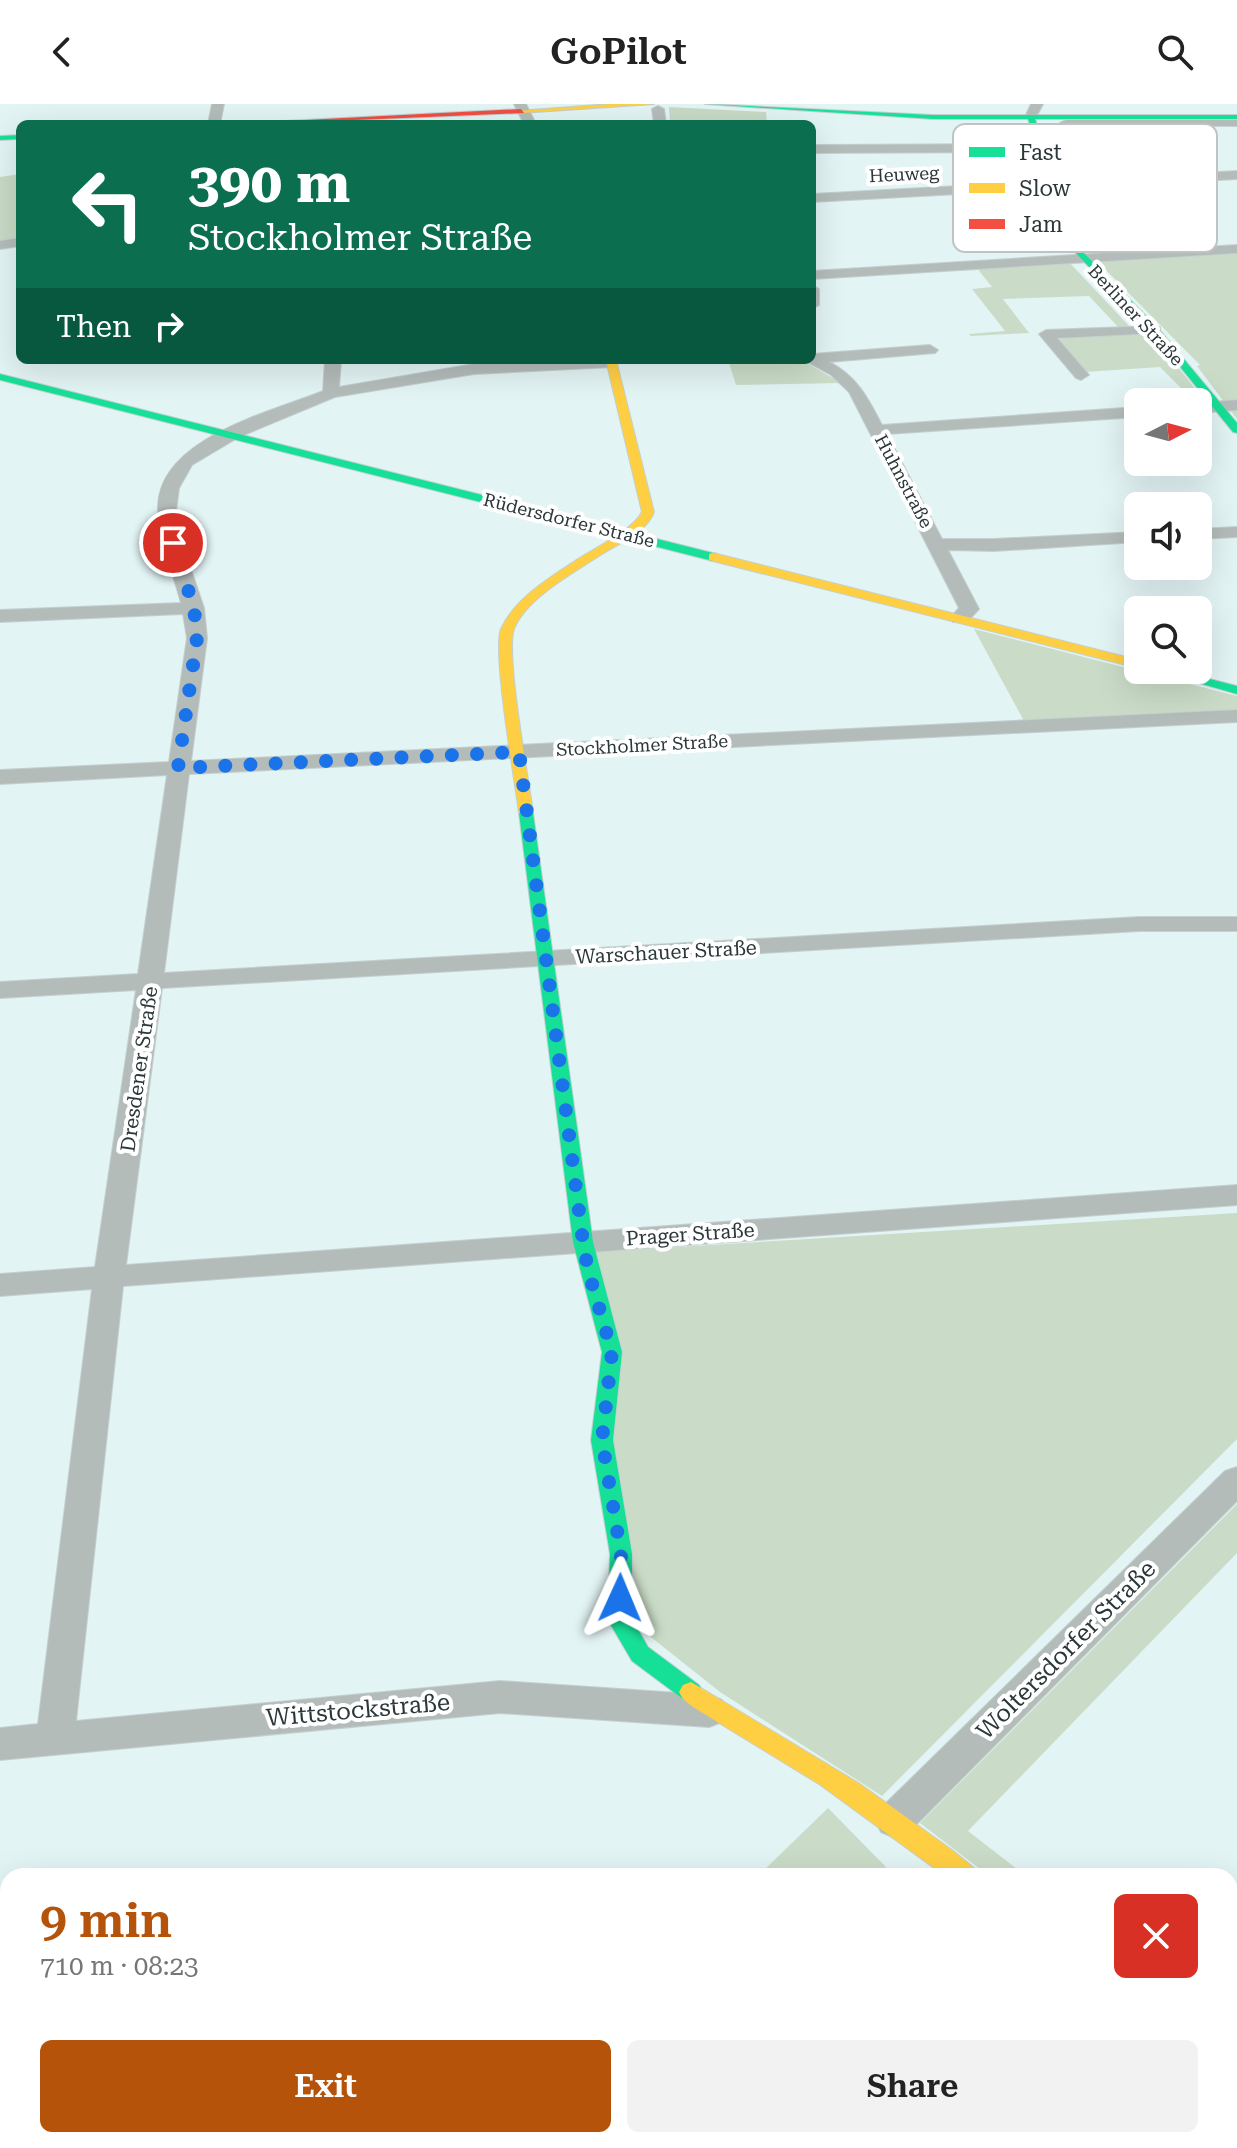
<!DOCTYPE html>
<html lang="en">
<head>
<meta charset="utf-8">
<style>
  :root { --surface:#fff; --page:#f2f2f2; --text:#222; --muted:#767676; --accent:#b45309 }
  body { margin:0; font-family:"Roboto Serif",serif; background:var(--page); color:var(--text); height:100vh; display:flex; flex-direction:column; font-size:30px; white-space:nowrap }
  * { box-sizing:border-box; margin:0 }
  p { font-size:26px; color:var(--muted) }
  .icon { flex:none; width:44px; height:44px; fill:none; stroke:currentColor; stroke-width:2; stroke-linecap:round; stroke-linejoin:round }
  .map { position:relative; flex:1; overflow:hidden }
  .details { position:absolute; left:0px; top:1764px; width:1238px; height:280px; display:flex; flex-direction:column; background:var(--surface); border-radius:24px 24px 0 0; box-shadow:0 8px 32px #0002 }
  .details>* { flex:none }
  .hud { position:absolute; left:16px; top:16px; width:800px; height:244px; border-radius:12px; box-shadow:0 8px 32px #0002; background:#0b6e4f; color:#fff; overflow:hidden }
  .needle { width:52px; rotate:84deg }
  .tools { position:absolute; left:1124px; top:284px; display:grid; gap:16px }
  .tools a { display:grid; place-items:center; width:88px; height:88px; border-radius:12px; background:var(--surface); box-shadow:0 8px 32px #0002; font-size:40px }
  .pin { position:absolute; display:grid; place-items:center; width:68px; height:68px; color:#fff; margin:-34px; border:4px solid #fff; border-radius:50%; box-shadow:0 2px 8px #0007 }
  .me { position:absolute; width:88px; margin:-44px; rotate:1deg; stroke-linejoin:round; filter:drop-shadow(0 0 6px #0008) }
  .turn { display:flex; align-items:center; gap:28px; height:168px; padding:0 40px; font-size:36px }
  .turn .icon { width:104px; height:104px; stroke-width:2.5 }
  .turn b { display:block; font-size:56px; line-height:68px }
  .then { display:flex; align-items:center; height:76px; padding:0 40px; background:#0003; gap:16px; font-size:30px }
  .round { display:grid; place-items:center; flex:none; width:84px; height:84px; border-radius:12px; background:var(--page) }
  .head { display:flex; align-items:center; justify-content:space-between; height:136px; padding:0 40px }
  h1 { font-size:48px; font-weight:600; line-height:60px; color:var(--accent) }
  .primary-button { display:flex; gap:16px; margin-top:auto; padding:16px 40px }
  .primary-button a { flex:1; height:92px; border-radius:12px; background:var(--accent); color:#fff; font-size:32px; font-weight:600; line-height:92px; text-align:center }
  .primary-button a+a { background:var(--page); color:var(--text) }
  header { display:flex; justify-content:space-between; align-items:center; height:104px; padding:0 40px; background:var(--surface); font-size:36px; font-weight:600 }
  .map>svg:first-child { display:block }
  .green { fill:#cadcc7 }
  .forest { fill:#c8dac6 }
  .lines { fill:none; stroke-linecap:round; stroke-linejoin:round }
  .street-casing { stroke:#c4d0d1; stroke-width:2 }
  .fast-casing { stroke:#c4d0d1; stroke-width:2 }
  .slow-casing { stroke:#c4d0d1; stroke-width:2 }
  .jam-casing { stroke:#c4d0d1; stroke-width:2 }
  .street { fill:#b4bcba; fill-rule:evenodd }
  .fast { fill:#16e098; fill-rule:evenodd }
  .slow { fill:#ffcf43; fill-rule:evenodd }
  .jam { fill:#f24e42; fill-rule:evenodd }
  .route { stroke:#1a73e8; stroke-width:14; stroke-dasharray:0 25.2 }
  .labels { text-anchor:middle; dominant-baseline:central; stroke-width:8; stroke-linejoin:round; paint-order:stroke }
  .far-street-label { font-size:18px; fill:#2b3738; stroke:#fff }
  .street-label { font-size:20px; fill:#2b3738; stroke:#fff }
  .near-street-label { font-size:24px; fill:#2b3738; stroke:#fff }
  .key { fill:#fff; stroke:#bfc3c3; stroke-width:2 }
  .key-label { font-size:22px; fill:#2b3738 }
</style>
</head>
<body>
<header><svg class="icon" aria-label="back" viewBox="0 0 24 24"><path d="M15 5l-7 7 7 7"/></svg>GoPilot<svg class="icon" aria-label="search" viewBox="0 0 24 24"><circle cx="10" cy="10" r="6"/><path d="M15 15l6 6"/></svg></header>
<div class="map">
<svg width="1237" height="2044" viewBox="0 0 1237 2044">
  <rect width="100%" height="100%" fill="#e3f4f5"/>
  <g class="green">
    <path d="M1237 148V315L1197 262 1200 261 1097 157Z"/>
    <path d="M1068 157 1131 224 1120 225 1089 192 1003 195 1029 229 971 232 969 230 1005 227 972 185 992 183 976 163Z"/>
    <path d="M1133 229 1154 233 1205 297 1195 298 1160 263 1084 268 1056 235Z"/>
    <path d="M728 256H802L841 279 736 281Z"/>
    <path d="M974 525 1237 592V606L1024 617Z"/>
    <path d="M1237 1109V1335L882 1692 720 1588 632 1518 593 1148Z"/>
    <path d="M1237 1400V1449L968 1727 1026 1772H989L920 1719Z"/>
    <path d="M828 1704 886 1763 877 1772H758Z"/>
    <path d="M486 2036H636L628 2044H478Z"/>
  </g>
  <g class="forest">
    <path d="M669 3 766 8 767 20H670Z"/>
    <path d="M20 70V136L0 138V73Z"/>
  </g>
  <g class="lines">
    <defs>
      <g id="street">
        <path d="M212 0H224L220 20H208Z"/>
        <path d="M514 0H526L536 20H524Z"/>
        <path d="M1031 0H1043L1035 15 1031 16 1025 13Z"/>
        <path d="M658 2 664 5 666 20H654L652 5Z"/>
        <path d="M1066 16H1237V22L1062 21 1060 19Z"/>
        <path d="M812 41 1043 40 1049 44 1043 48 812 49Z"/>
        <path d="M1237 67V75L812 98V90Z"/>
        <path d="M20 134V142L0 145V137Z"/>
        <path d="M1237 141V149L812 175V167Z"/>
        <path d="M812 181 819 185V201L812 205Z"/>
        <path d="M1155 222 1160 223V229L1057 234 1089 271 1081 276 1076 274 1039 230 1046 226Z"/>
        <path d="M930 241 938 246 935 249 829 258C857 272 868 294 882 321L1138 303V313L887 330 942 435H994L1138 428V438L994 447 948 446 979 505 967 518H953L950 514 959 504 849 288 831 271 804 256H812V250Z"/>
        <path d="M325 256H341L339 283 474 260 561 256 620 258 612 263 474 270 335 293 239 333 192 361 179 384 176 407 184 445 204 504 207 534 191 657 1237 606V618L189 670 164 869 1139 813H1237V827H1139L162 884 126 1161 1237 1081V1101L123 1182 76 1617 500 1577 709 1591 722 1596 728 1607 722 1618 709 1623 500 1609 0 1656V1624L38 1620 92 1185 0 1192V1170L95 1163 136 886 0 894V878L138 870 167 671 0 680V666L169 658 187 534 183 510 0 518V506L181 499C173 468 158 436 158 403 159 334 271 308 323 287Z"/>
        <path d="M1237 296V306L1198 309V299Z"/>
        <path d="M1237 423V433L1198 435V425Z"/>
        <path d="M1237 1363V1397L909 1728 895 1734 881 1728 875 1716 881 1704 1225 1367Z"/>
        <path d="M1230 1957 1237 1960V2007L1230 2004Z"/>
      </g>
      <g id="fast">
        <path d="M705 0 933 11H1237V15H1035L1048 50 1043 73 1049 97 1073 138 1158 224 1237 319V329L1233 328 1152 228 1066 139 1041 97 1035 73 1040 50 1028 15H933Z"/>
        <path d="M20 31V35L0 36V32Z"/>
        <path d="M0 270 717 450 719 453 713 457 0 276Z"/>
        <path d="M1153 566H1175L1237 582V590Z"/>
        <path d="M526 705 533 709 593 1138 622 1248 613 1336 632 1450V1515L648 1543 699 1581 703 1588 699 1595 691 1598 683 1595 632 1557 608 1516 610 1450 591 1336 602 1248 573 1138 519 709Z"/>
      </g>
      <g id="slow">
        <path d="M611 0H654L521 9 517 7Z"/>
        <path d="M606 256H616L654 408C648 427 618 440 602 450 575 468 526 494 514 525 505 549 529 677 533 709L526 713 519 709C515 677 492 547 501 525 515 494 551 473 578 455 595 444 634 425 642 408Z"/>
        <path d="M713 449 1138 556V564L709 456V450Z"/>
        <path d="M691 1578 860 1680 952 1746 974 1764 978 1772H945L819 1680 693 1603 683 1595 679 1588 683 1581Z"/>
      </g>
      <path id="jam" d="M521 5 524 9 261 20 265 18Z"/>
    </defs>
    <use href="#street" class="street-casing"/>
    <use href="#fast" class="fast-casing"/>
    <use href="#slow" class="slow-casing"/>
    <use href="#jam" class="jam-casing"/>
    <use href="#street" class="street"/>
    <use href="#fast" class="fast"/>
    <use href="#slow" class="slow"/>
    <use href="#jam" class="jam"/>
  </g>
  <g class="lines">
    <path class="route" d="M173 439 194 504 197 534 178 664 519 648 583 1138 588 1166 612 1248 602 1336 621 1450 620 1494"/>
  </g>
  <g class="labels">
    <g class="far-street-label">
      <text transform="translate(904 70) rotate(-3)">Heuweg</text>
      <text transform="translate(1136 211) rotate(47)">Berliner Straße</text>
      <text transform="translate(904 377) rotate(62)">Huhnstraße</text>
      <text transform="translate(569 416) rotate(14)">Rüdersdorfer Straße</text>
      <text transform="translate(642 641) rotate(-3)">Stockholmer Straße</text>
    </g>
    <g class="street-label">
      <text transform="translate(666 848) rotate(-3)">Warschauer Straße</text>
      <text transform="translate(139 965) rotate(-82)">Dresdener Straße</text>
      <text transform="translate(690 1130) rotate(-4)">Prager Straße</text>
    </g>
    <g class="near-street-label">
      <text transform="translate(1066 1546) rotate(-45)">Woltersdorfer Straße</text>
      <text transform="translate(358 1606) rotate(-5)">Wittstockstraße</text>
    </g>
  </g>
  <rect x="953" y="20" width="264" height="128" rx="12" class="key"/>
  <rect x="969" y="43" width="36" height="10" fill="#16e098"/>
  <rect x="969" y="79" width="36" height="10" fill="#ffcf43"/>
  <rect x="969" y="115" width="36" height="10" fill="#f24e42"/>
  <g class="key-label">
    <text x="1019" y="56">Fast</text>
    <text x="1019" y="92">Slow</text>
    <text x="1019" y="128">Jam</text>
  </g>
</svg>
<div class="tools">
<a><svg class="needle" viewBox="-14 -14 28 28"><path d="M0-13l5 13h-10z" fill="#e53935"/><path d="M0 13l5-13h-10z" fill="#767676"/></svg></a>
<a><svg class="icon" aria-label="sound" viewBox="0 0 24 24"><path d="M4 9h4l5-4v14l-5-4H4zM17 9q2 3 0 6"/></svg></a>
<a><svg class="icon" aria-label="search" viewBox="0 0 24 24"><circle cx="10" cy="10" r="6"/><path d="M15 15l6 6"/></svg></a>
</div>
<div class="pin" style="left:173px;top:439px;background:#d93025"><svg class="icon" aria-label="arrive" viewBox="0 0 24 24"><path d="M6 21V4h12l-3 4 3 4H6"/></svg></div>
<svg class="me" style="left:620px;top:1494px" viewBox="-20 -20 40 40"><path d="M0-17L14 15 0 8-14 15z" fill="#1a73e8" stroke="#fff" stroke-width="4"/></svg>
<div class="hud">
<div class="turn"><svg class="icon" aria-label="left" viewBox="0 0 24 24"><path d="M17 20v-9H6M10 6l-5 5 5 5"/></svg><div><b>390 m</b>Stockholmer Straße</div></div>
<div class="then">Then<svg class="icon" aria-label="right" viewBox="0 0 24 24"><path d="M7 20v-9h11M14 6l5 5-5 5"/></svg></div>
</div>
<section class="details">
<div class="head"><div><h1>9 min</h1><p>710 m · 08:23</p></div><a class="round" style="background:#d93025;color:#fff"><svg class="icon" aria-label="close" viewBox="0 0 24 24"><path d="M6 6l12 12M18 6L6 18"/></svg></a></div>
<div class="primary-button"><a>Exit</a><a>Share</a></div>
</section>
</div>
</body>
</html>
